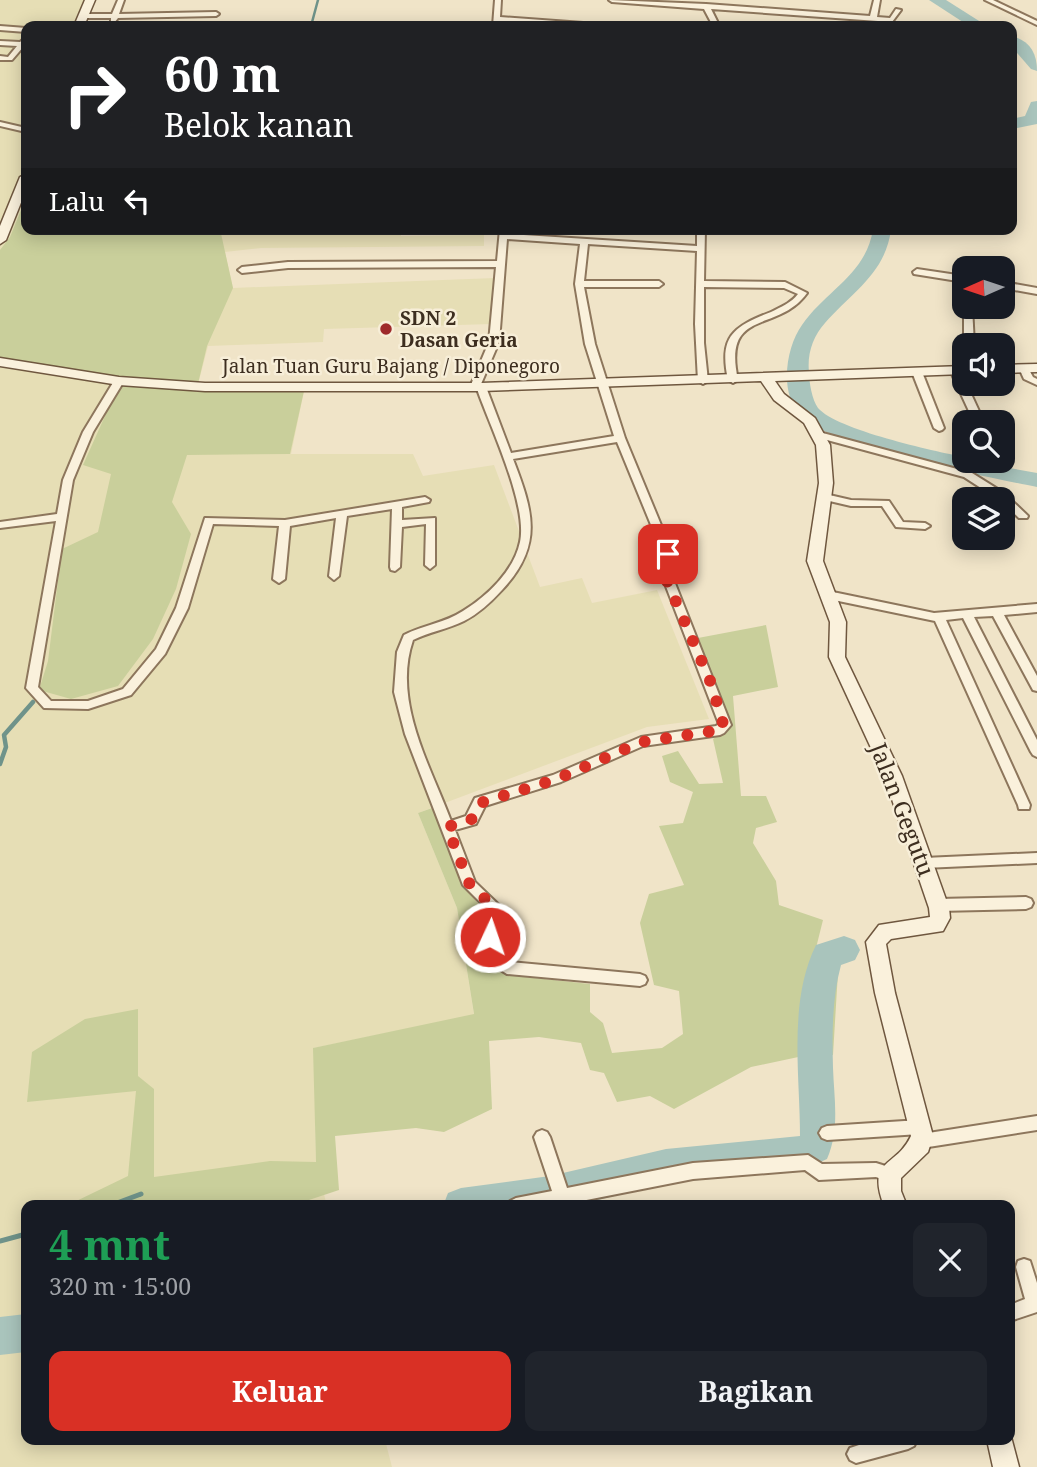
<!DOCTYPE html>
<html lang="id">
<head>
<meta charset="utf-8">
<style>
  :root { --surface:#171b24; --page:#20242c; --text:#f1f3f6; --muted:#9ea1a6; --accent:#d93025 }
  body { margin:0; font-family:"Noto Serif",serif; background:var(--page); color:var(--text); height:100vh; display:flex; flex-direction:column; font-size:26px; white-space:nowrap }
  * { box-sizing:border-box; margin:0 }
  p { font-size:23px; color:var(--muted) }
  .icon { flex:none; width:38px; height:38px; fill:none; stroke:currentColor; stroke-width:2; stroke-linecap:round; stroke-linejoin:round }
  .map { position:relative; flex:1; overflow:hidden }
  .panel { position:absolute; left:21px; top:1200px; width:994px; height:245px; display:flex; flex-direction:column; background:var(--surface); border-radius:14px; box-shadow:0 4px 18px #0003 }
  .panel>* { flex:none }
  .top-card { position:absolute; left:21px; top:21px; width:996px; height:214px; border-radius:14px; box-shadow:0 4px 18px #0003; background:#202124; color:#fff; overflow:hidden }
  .needle { width:46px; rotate:267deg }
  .fabs { position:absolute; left:952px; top:256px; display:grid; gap:14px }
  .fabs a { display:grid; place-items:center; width:63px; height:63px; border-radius:14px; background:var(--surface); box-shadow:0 4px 18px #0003; font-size:35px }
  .pin { position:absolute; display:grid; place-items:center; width:60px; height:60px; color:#fff; margin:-30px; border-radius:14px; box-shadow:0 4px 10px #0006 }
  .me { position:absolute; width:77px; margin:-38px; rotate:3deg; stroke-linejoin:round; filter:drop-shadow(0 0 5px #0008) }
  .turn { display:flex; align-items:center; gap:24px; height:147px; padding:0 28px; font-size:32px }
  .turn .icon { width:91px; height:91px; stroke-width:2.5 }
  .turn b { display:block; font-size:49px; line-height:60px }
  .then { display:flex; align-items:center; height:66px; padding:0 28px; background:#0003; gap:14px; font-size:26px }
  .round { display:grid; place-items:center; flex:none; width:74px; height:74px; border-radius:14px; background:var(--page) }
  .summary { display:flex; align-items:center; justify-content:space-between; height:119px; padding:0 28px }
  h1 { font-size:42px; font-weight:700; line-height:52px; color:#1e9e55 }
  .button { display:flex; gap:14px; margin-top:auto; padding:14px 28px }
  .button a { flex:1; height:80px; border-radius:14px; background:var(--accent); color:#fff; font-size:28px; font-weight:700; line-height:80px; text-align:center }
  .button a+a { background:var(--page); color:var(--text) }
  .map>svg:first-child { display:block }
  .farmland { fill:#e6deb5 }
  .green { fill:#c9cf9b }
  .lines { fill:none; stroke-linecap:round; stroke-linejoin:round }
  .stream-far2 { stroke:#6f938a; stroke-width:2.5 }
  .stream-far1 { stroke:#6f938a; stroke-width:4.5 }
  .stream { stroke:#6f938a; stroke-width:5 }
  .river { fill:#a9c4bc; fill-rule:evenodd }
  .street-casing { stroke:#8d765c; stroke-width:4 }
  .secondary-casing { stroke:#6f573f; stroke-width:3 }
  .street { fill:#faf1dc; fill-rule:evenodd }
  .secondary { fill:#faf1dc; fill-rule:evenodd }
  .route { stroke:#d93025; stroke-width:12; stroke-dasharray:0 21.6 }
  .poi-dot { fill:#9e2a2b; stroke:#f7eed8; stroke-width:2.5 }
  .labels { text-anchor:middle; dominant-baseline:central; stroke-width:5; stroke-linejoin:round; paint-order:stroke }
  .far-poi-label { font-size:19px; font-weight:bold; fill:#3d2e20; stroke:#f7eed8; text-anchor:start }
  .far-street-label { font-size:19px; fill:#3d2e20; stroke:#f7eed8 }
  .street-label { font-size:23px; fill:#3d2e20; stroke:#f7eed8 }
</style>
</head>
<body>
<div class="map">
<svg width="1037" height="1467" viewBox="0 0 1037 1467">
  <rect width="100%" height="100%" fill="#f0e4c8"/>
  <path class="farmland" d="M0 0H87L77 26H26V229H401V236L484 235V246L261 248 225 252 233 288 495 278 492 324 324 329 323 342 208 346 196 392 304 391 291 454H413L423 476 494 465 540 587 582 578 592 603 657 590 709 719 647 727 418 813 457 908 474 1015 314 1048 316 1162 327 1206H26V1440H385L392 1467H0Z"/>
  <g class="green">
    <path d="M26 198V229H220L233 288 207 346 196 392 304 391 290 454 187 455 172 502 191 534 176 589 153 639 118 686 71 699 39 690 48 661 62 549 98 532 111 474 83 465 122 378 0 359V250L10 237Z"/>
    <path d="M766 625 778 687 733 696 741 796H766L777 822 756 828 753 843 776 881 779 905 823 920 816 948 838 972 833 1055 803 1056 751 1067 674 1109 650 1096 617 1102 604 1073 590 1070 581 1043 539 1037 489 1041 492 1109 444 1132 416 1128 335 1136 339 1190 309 1200 277 1206H66L128 1176 136 1091 27 1102 32 1052 85 1019 138 1009V1076L154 1089V1177L270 1161 316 1162 313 1048 474 1014 457 908 418 813 432 808 469 892 487 915 486 960 507 975 590 984V1012L603 1023 612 1053 662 1048 683 1034 679 991 654 985 640 923 649 894 684 885 659 826 683 823 693 792 670 782 662 756 678 751 699 784 723 783 713 739 730 726 698 638Z"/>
  </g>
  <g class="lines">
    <path class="stream-far2" d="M311 26 318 0"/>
    <path class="stream-far1" d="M0 764 6 747 4 735 33 702"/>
    <g class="stream">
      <path d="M109 1206 141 1194"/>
      <path d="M0 1241 26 1234"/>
    </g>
    <g class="river">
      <path d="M929 0H946L987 26H969Z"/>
      <path d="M1012 36C1030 41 1037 53 1037 71L1031 69 1012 47Z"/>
      <path d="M1037 101V124L1012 129V119L1025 116 1031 102Z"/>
      <path d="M873 229H891C886 273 852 292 825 323 813 336 807 354 809 372 809 382 812 400 818 408 837 430 934 451 964 457V460L1037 473V487C989 477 830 448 800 415 779 393 786 347 802 325 826 290 866 275 873 229Z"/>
      <path d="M844 936 855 940 860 950 855 960 841 965C832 998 832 1033 833 1068 834 1099 840 1129 827 1159L801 1171 666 1183 574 1206H443L448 1193 461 1188 550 1176 666 1149 800 1136C800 1075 788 1002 816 945Z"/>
      <path d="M26 1314V1352L0 1355V1317Z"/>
    </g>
    <defs>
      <g id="street">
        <path d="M118 0H124L119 14 216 12 219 14 216 16 118 18 114 23 111 21V18H83L80 16 83 14H112Z"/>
        <path d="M495 0H501L500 17 597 24 600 26H572L500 21 499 26H493Z"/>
        <path d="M609 0 706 4 870 16 874 0H880L877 17 890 18 896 9 901 10 892 22 711 9 718 23 734 26H713L704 9 612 2Z"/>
        <path d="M985 0H993L1037 21V25Z"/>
        <path d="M0 26 26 28V32L0 30Z"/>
        <path d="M26 37V46H24L12 60H0V56L8 57 17 46 0 45V41L20 42Z"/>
        <path d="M0 122 26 128V132L0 126Z"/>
        <path d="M500 229H508V234L697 246V229H705L704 281 785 282 807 293C778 334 722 307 738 380L733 383 728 380C719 337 732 327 771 312 781 307 791 303 798 294L784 288 704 287V343L708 381 703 384 698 381 695 324 697 251 588 244 584 281H659L663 284 659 287H584L595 344 625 438 673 554 667 563 731 725 724 733 720 735 643 746 561 782 485 806 476 824 455 830 475 882 501 907 497 938 500 955 510 962 640 974 645 976 647 980 645 984 640 986 507 974 488 962 483 938 487 909 463 885 405 734 394 692 397 652 404 635C423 625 445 623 463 611 487 596 514 571 520 542 528 505 490 426 477 389L470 387 489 342 496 267 288 268 242 273 238 270 242 267 288 262 497 261ZM507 239 580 244 575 284 585 344 614 436 511 453 486 387 481 384 499 342ZM617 442 663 554 657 563 719 724 716 726 641 737 553 775 475 798 466 816 451 821C430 765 392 701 413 640 429 632 448 629 464 621 478 614 491 602 502 590 544 545 533 511 513 459Z"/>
        <path d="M917 269 964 276V282L914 274 913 272Z"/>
        <path d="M1003 282 1037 288V294L1003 288Z"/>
        <path d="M964 305 972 306 974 345H964Z"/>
        <path d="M1024 365 1027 366 1033 377 1037 379V385L1024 379 1019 368Z"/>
        <path d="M955 367 960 370 984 422H974L950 370Z"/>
        <path d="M917 369 922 372 944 428 942 430 939 431 934 428 912 372Z"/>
        <path d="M119 378 124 381 93 432 73 480 38 687 51 701H88L123 689 156 649 176 608 205 518 285 520 425 497 430 500 429 502 402 507V520L435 518V565L430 569 425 565 426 524 402 527 400 567 395 571 391 570 390 567 392 509 347 516 339 576 334 580 329 576 336 518 290 526 285 579 279 583 273 579 279 526 213 524 188 608 165 654 131 695 88 709 44 708 26 688 56 521 0 528V522L57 514 63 480 83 432 114 381Z"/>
        <path d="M819 432 972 473 1004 493 1028 516 1027 518H1019L1003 503V499H998L964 477 816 437V433Z"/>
        <path d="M825 494 851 500 889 501 903 522 925 523 930 526 925 529 896 527 882 506H851L821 499V495Z"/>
        <path d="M828 591 934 613 1037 604V612L1004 615 1037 676V691L1033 690 993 616 974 617 1037 740V757L1033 755 1031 752 963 618 946 620 1030 805 1029 809H1019L1018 805 935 621 824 598 822 595 824 592Z"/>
        <path d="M1037 853V863L924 868 919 867 917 863 919 859 924 858Z"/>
        <path d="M1026 897 1031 899 1033 903 1031 907 1026 909 938 911 933 909 931 905 933 901 938 899Z"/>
        <path d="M1037 1116V1130L922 1148 917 1146 914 1141 917 1136 922 1134Z"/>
        <path d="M920 1120 925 1122 928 1127 925 1132 920 1134 827 1140 822 1138 819 1133 822 1128 827 1126Z"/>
        <path d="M542 1130 547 1132 550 1137 567 1188 693 1163 808 1155 822 1164 876 1163 895 1169 897 1174 895 1179 889 1182 876 1177 819 1180 805 1170 693 1179 556 1206H508L510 1201 516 1198 552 1191 534 1137 537 1132Z"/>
        <path d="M1024 1259 1030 1261 1037 1283V1312L1010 1321V1305L1025 1299 1016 1267 1018 1261Z"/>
        <path d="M874 1440H917L914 1446 908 1449 856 1463 850 1460 847 1454 850 1448Z"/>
      </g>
      <g id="secondary">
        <path d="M85 0H95L84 26H74Z"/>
        <path d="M26 174V190L6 240 0 244V226L20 177Z"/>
        <path d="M0 358 119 377 205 383H481L964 366V374L775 381 784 394 815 418 830 445 833 483 823 561 846 622 845 657 902 776 949 908 950 918 943 931 891 939 886 944 895 993 933 1136 928 1152 901 1178V1191L907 1206H884C866 1158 896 1168 911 1136L875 993 866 942 879 925 930 917 929 908 884 776 829 657 830 622 807 561 819 483 816 445 804 423 774 400 761 381 481 391H205L119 385 0 366Z"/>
        <path d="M1037 364V372L1003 373V365Z"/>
        <path d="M1010 1433 1019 1467H993L987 1440H1010Z"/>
      </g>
    </defs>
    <use href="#street" class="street-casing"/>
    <use href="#secondary" class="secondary-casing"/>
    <use href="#street" class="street"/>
    <use href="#secondary" class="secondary"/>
  </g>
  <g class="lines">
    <path class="route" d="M490 937 494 907 470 885 447 827 471 820 480 803 557 779 641 742 720 730 724 727 711 683 664 574 662 563 668 554"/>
  </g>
  <circle class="poi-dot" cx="386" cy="329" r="7"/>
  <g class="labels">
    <g class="far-poi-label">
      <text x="400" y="318">SDN 2<tspan x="400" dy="22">Dasan Geria</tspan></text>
    </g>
    <g class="far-street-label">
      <text x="391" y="366">Jalan Tuan Guru Bajang / Diponegoro</text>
    </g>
    <g class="street-label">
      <text transform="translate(903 809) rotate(69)">Jalan Gegutu</text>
    </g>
  </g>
</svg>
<div class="fabs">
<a><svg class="needle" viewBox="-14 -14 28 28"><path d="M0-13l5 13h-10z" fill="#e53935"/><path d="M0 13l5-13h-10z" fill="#9ea1a6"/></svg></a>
<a><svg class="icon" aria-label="sound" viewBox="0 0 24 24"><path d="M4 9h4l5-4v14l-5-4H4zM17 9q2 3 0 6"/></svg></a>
<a><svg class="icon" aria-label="search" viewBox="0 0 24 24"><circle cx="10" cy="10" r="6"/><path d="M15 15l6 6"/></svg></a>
<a><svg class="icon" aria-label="layers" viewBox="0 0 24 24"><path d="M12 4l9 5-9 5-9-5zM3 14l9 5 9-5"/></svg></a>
</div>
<div class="pin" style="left:668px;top:554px;background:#d93025"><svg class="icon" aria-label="arrive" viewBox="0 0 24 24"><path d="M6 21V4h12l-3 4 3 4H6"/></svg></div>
<svg class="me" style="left:490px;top:937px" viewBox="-20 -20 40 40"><circle r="17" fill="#d93025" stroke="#fff" stroke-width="3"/><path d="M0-11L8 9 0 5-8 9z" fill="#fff"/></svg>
<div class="top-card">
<div class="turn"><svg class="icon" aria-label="right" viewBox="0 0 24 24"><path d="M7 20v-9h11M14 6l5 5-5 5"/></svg><div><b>60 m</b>Belok kanan</div></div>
<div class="then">Lalu<svg class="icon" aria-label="left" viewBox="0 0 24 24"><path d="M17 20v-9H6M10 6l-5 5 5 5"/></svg></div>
</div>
<section class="panel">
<div class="summary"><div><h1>4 mnt</h1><p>320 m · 15:00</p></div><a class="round"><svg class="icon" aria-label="close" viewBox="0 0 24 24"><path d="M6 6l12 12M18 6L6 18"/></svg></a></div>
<div class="button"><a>Keluar</a><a>Bagikan</a></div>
</section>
</div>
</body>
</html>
